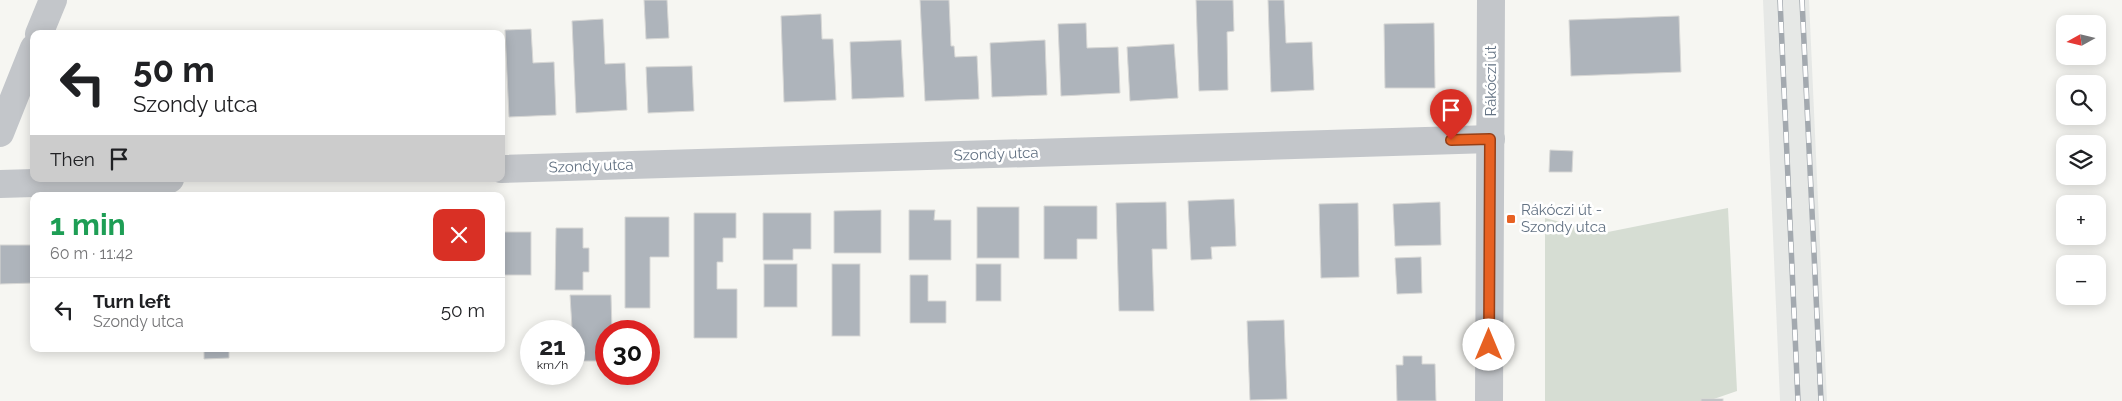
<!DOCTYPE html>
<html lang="en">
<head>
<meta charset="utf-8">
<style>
  :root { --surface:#fff; --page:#f2f2f2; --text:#202124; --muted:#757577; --line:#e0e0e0 }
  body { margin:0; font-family:Raleway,sans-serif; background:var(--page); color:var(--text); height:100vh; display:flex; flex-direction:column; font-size:19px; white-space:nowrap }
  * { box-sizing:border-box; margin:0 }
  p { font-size:16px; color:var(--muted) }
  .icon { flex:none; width:28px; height:28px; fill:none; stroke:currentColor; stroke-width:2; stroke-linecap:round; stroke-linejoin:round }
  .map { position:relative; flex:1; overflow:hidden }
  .side { position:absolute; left:30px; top:192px; width:475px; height:160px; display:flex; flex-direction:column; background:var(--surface); border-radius:10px; box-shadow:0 2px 12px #0003 }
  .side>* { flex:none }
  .top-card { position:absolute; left:30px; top:30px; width:475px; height:152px; border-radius:10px; box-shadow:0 2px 12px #0003; background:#fff; color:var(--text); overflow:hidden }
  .needle { width:32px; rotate:262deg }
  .buttons { position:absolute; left:2056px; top:15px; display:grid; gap:10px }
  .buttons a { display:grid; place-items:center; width:50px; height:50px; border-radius:10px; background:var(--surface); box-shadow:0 2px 12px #0003; font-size:25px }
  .speed { position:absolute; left:520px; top:320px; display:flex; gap:10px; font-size:25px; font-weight:700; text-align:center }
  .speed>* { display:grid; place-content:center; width:65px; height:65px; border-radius:50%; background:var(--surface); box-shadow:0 2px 12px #0003; line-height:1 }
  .speed small { font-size:12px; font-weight:400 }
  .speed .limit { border:8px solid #d22; background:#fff; color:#111 }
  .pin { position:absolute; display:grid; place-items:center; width:42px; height:42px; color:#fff; margin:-51px -21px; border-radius:50% 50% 50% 0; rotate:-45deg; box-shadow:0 0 5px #0007 }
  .pin .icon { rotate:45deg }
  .me { position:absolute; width:55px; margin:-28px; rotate:0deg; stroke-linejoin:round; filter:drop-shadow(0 0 4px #0008) }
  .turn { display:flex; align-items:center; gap:18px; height:105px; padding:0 20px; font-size:22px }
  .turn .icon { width:65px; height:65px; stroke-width:2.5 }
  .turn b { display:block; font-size:35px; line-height:42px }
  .then { display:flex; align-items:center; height:48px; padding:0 20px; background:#0003; gap:10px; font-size:19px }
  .round { display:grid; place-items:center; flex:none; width:52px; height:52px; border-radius:10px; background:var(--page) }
  .headline { display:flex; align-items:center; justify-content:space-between; height:85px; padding:0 20px }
  h1 { font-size:30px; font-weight:700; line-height:38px; color:#1e9e55 }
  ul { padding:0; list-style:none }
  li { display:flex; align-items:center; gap:15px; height:65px; padding:0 20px; border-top:1px solid var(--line) }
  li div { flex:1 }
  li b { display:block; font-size:19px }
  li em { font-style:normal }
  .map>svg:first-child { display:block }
  .built { fill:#e6e8e6 }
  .green { fill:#d6ddd3 }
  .building { fill:#aeb4bb; stroke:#d7d7d5 }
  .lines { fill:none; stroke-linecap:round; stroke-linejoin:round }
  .minor { stroke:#c3c6ca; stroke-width:28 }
  .rail-casing { stroke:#a3a9af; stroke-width:5.5 }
  .rail { stroke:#fff; stroke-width:4; stroke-dasharray:11; stroke-linecap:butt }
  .route-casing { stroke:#963f16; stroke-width:12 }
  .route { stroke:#e76122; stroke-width:9 }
  .poi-dot { fill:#e76122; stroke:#fff; stroke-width:2 }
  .labels { text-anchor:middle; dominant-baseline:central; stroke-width:5; stroke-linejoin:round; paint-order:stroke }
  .street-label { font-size:15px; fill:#647384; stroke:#fff }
  .poi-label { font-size:15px; fill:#647384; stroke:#fff; text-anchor:start }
</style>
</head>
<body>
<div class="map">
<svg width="2122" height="401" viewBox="0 0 2122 401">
  <rect width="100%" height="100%" fill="#f6f6f2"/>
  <path class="built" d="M1763 0H1809L1827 401H1780Z"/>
  <path class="green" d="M1728 208 1737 391 1708 401H1545V218L1603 233Z"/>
  <g class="building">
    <path d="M644 0H667L669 38 646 39Z"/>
    <path d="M920 0H949L951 46H954L955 57 977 56 979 99 925 101Z"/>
    <path d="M1196 0H1233L1234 31 1227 32 1228 90 1199 91Z"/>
    <path d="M1268 0H1284L1286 43 1312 42 1314 90 1271 92Z"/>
    <path d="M821 14 822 39H833L836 100 784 102 781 16Z"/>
    <path d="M1679 16 1681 72 1571 76 1569 20Z"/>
    <path d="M603 19 605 64 625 63 627 110 576 113 572 21Z"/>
    <path d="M1086 23 1087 48 1118 47 1120 93 1061 96 1058 24Z"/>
    <path d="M1434 23 1435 88H1385L1384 24Z"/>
    <path d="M531 29 533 63 554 62 556 115 509 117 505 30Z"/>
    <path d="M901 40 904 97 852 99 850 42Z"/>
    <path d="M1045 40 1047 95 992 97 990 43Z"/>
    <path d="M1174 44 1178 98 1130 101 1127 47Z"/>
    <path d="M692 66 694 111 648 113 646 67Z"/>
    <path d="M1550 150 1573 151 1572 172H1549Z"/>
    <path d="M1234 199 1236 246 1211 247 1212 259 1191 260 1188 201Z"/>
    <path d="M1166 202 1167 249H1152L1154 311H1119L1116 203Z"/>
    <path d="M1440 202 1441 245 1395 246 1393 204Z"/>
    <path d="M1358 203 1359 277 1321 278 1319 204Z"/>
    <path d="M1044 206H1097V239H1077V259H1044Z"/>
    <rect x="977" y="207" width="42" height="51"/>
    <path d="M881 210V253H834V211Z"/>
    <path d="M909 210H935L934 220H951V260H909Z"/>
    <path d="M694 213H736V238H723V262H717V289H737V338H694Z"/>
    <path d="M763 213H811V249H793V260H763Z"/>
    <path d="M625 217H669V257H650V308H625Z"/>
    <path d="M556 228H583V248H589V272H583V290H555Z"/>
    <rect x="501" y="232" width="30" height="43"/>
    <path d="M0 245H34V283L0 284Z"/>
    <path d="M1421 257 1422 293 1397 294 1395 258Z"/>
    <rect x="764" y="264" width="33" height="43"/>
    <rect x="832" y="264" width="28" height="72"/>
    <rect x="976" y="264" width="25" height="37"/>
    <path d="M910 275H928V301H946V323H910Z"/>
    <path d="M570 295H611L612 331H606V361H574Z"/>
    <path d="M1284 320 1287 399 1250 400 1247 321Z"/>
    <path d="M204 349H229V358L204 359Z"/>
    <path d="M1403 356H1422V364H1435L1436 401H1397L1396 365H1403Z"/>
    <rect x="1701" y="399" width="22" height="2"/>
  </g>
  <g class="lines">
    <g class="minor">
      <path d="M39 34 53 0"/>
      <path d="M0 133 34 48"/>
      <path d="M501 169 1491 139"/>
      <path d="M0 184 170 179"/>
      <path d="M1489 401 1491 0"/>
    </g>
    <defs>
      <g id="rail">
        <path d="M1780 0 1798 401"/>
        <path d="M1802 0 1821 401"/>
      </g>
    </defs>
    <use href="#rail" class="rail-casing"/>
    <use href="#rail" class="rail"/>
  </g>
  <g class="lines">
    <defs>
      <path id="route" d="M1451 140 1490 139 1489 345"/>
    </defs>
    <use href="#route" class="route-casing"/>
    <use href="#route" class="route"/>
  </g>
  <rect class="poi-dot" x="1506" y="214" width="10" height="10" rx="2.5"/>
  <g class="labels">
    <g class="street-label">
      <text transform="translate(1491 81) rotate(-90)">Rákóczi út</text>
      <text transform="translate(996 154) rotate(-2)">Szondy utca</text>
      <text transform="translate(591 166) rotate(-2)">Szondy utca</text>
    </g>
    <g class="poi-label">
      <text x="1521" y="210">Rákóczi út -<tspan x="1521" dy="17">Szondy utca</tspan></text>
    </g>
  </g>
</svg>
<div class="buttons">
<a><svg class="needle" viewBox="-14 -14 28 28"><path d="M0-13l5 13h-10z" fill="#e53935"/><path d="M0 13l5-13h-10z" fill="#757577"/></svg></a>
<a><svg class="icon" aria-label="search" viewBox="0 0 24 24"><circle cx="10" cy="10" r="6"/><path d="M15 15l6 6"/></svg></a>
<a><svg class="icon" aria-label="layers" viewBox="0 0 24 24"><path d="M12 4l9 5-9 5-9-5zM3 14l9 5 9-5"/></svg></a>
<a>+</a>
<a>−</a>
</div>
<div class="speed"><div>21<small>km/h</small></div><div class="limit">30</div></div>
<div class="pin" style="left:1451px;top:140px;background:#d93025"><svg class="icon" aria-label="arrive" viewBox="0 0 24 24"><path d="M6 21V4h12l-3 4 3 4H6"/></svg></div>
<svg class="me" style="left:1489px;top:345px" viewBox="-20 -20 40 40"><circle r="19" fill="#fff"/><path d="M0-13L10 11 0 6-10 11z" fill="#e76122"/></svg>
<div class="top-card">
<div class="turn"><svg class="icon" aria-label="left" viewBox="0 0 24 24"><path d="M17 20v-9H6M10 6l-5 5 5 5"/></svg><div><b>50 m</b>Szondy utca</div></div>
<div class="then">Then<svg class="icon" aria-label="arrive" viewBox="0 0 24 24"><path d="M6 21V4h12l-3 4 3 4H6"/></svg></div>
</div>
<section class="side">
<div class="headline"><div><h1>1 min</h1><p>60 m · 11:42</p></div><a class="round" style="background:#d93025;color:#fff"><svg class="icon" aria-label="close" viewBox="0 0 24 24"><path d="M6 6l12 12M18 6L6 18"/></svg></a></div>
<ul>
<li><svg class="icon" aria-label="left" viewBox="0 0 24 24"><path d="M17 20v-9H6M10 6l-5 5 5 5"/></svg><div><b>Turn left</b><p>Szondy utca</p></div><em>50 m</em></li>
</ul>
</section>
</div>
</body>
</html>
